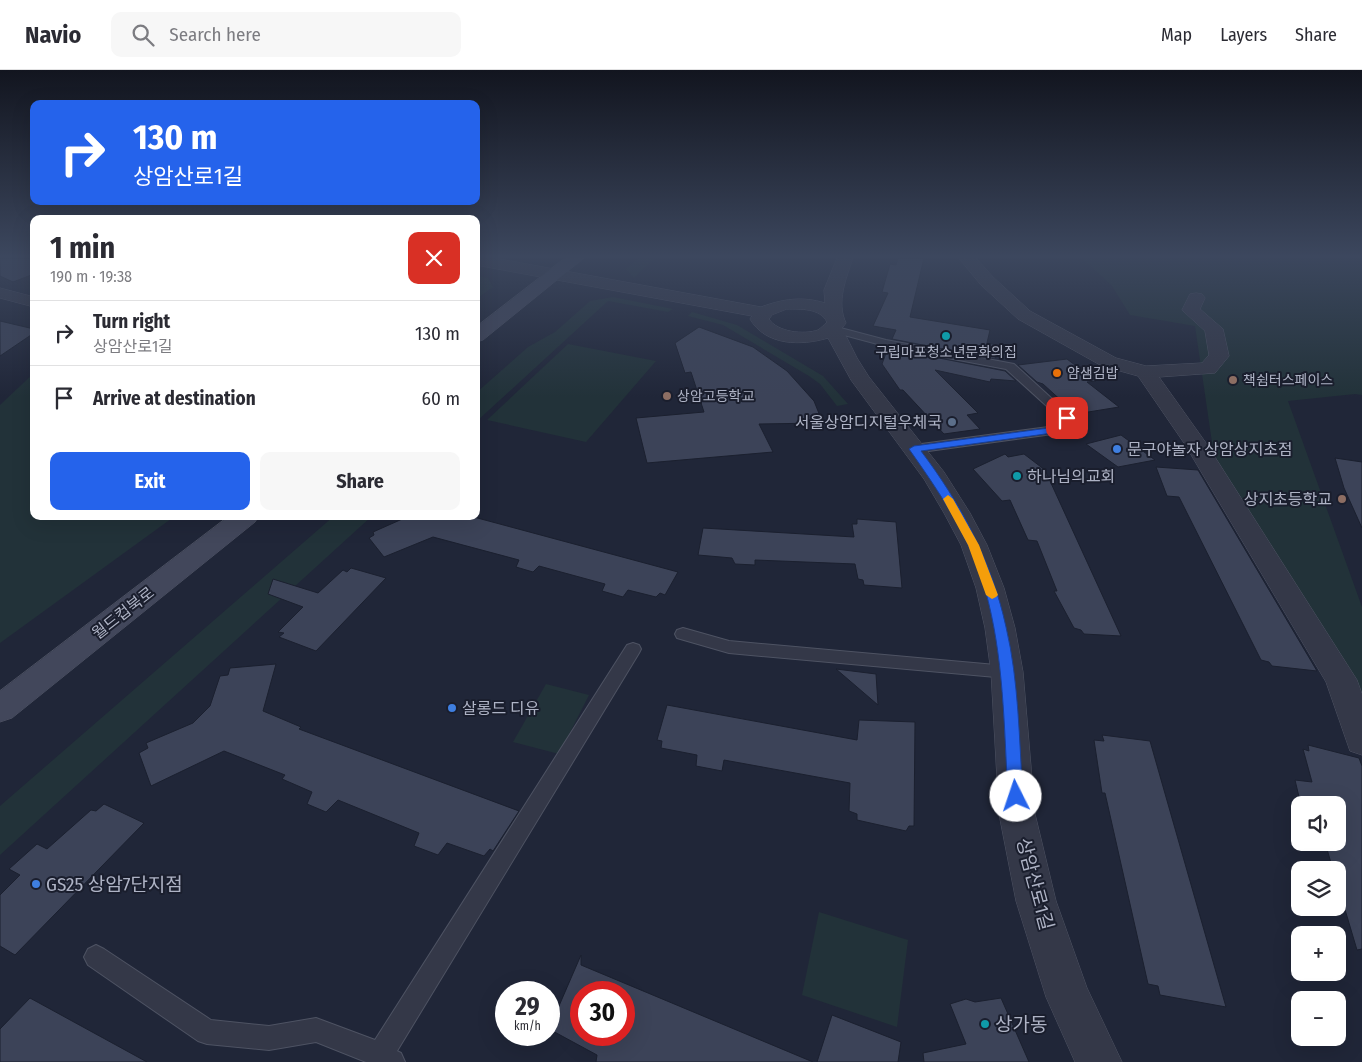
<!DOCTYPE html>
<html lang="en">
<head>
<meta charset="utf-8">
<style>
  :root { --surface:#fff; --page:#f7f7f7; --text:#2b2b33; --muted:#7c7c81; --line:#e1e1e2; --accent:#2563eb }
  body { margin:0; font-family:"Fira Sans Condensed","Noto Sans KR",sans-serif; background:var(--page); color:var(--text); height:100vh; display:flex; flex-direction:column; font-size:19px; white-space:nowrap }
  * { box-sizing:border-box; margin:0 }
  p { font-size:16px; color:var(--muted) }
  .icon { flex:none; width:28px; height:28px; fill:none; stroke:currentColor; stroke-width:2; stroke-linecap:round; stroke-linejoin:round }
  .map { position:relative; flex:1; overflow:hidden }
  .side { position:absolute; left:30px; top:145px; width:450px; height:305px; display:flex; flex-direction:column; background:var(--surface); border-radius:10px; box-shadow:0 5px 20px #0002 }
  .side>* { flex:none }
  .banner { position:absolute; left:30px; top:30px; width:450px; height:105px; border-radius:10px; box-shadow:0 5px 20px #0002; background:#2563eb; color:#fff; overflow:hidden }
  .fabs { position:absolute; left:1291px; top:726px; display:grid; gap:10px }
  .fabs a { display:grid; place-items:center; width:55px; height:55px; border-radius:10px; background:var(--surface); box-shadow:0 5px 20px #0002; font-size:25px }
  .speed { position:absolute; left:495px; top:911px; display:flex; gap:10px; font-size:25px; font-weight:700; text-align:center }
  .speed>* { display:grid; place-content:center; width:65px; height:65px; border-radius:50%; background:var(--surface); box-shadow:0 5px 20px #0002; line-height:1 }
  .speed small { font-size:12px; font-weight:400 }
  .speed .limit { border:8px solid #d22; background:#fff; color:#111 }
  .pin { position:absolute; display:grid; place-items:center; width:42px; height:42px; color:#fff; margin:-21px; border-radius:10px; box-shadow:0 2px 8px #0006 }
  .me { position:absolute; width:55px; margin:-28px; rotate:356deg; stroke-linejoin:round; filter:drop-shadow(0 0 4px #0008) }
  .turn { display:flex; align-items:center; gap:18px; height:105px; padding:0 20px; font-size:22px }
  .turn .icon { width:65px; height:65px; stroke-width:2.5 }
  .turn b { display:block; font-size:35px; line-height:42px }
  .round { display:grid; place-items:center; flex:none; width:52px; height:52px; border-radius:10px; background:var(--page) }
  .head { display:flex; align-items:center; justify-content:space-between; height:85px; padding:0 20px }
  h1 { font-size:30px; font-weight:700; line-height:38px }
  .cta { display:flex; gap:10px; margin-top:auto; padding:10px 20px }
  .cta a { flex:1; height:58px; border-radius:10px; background:var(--accent); color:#fff; font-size:20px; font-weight:700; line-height:58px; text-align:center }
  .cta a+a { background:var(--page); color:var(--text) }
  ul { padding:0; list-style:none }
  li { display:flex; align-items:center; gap:15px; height:65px; padding:0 20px; border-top:1px solid var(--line) }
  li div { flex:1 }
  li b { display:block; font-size:19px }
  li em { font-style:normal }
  header { display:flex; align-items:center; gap:30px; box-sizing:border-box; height:70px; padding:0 25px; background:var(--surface); border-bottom:1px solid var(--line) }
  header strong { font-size:24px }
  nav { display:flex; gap:28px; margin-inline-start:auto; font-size:18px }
  .search { width:350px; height:45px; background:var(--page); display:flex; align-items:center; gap:12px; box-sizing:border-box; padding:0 18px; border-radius:10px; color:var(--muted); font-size:19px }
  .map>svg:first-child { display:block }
  .green { fill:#223239 }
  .building { fill:#3c4358; stroke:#1b202f; fill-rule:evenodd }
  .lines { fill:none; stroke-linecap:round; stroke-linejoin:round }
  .lane-casing { stroke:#4e5363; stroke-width:2 }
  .street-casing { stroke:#4e5363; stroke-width:1 }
  .secondary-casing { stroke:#4e5363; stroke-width:1 }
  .lane { fill:#343848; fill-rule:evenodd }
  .street { fill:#343848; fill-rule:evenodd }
  .secondary { fill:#42475b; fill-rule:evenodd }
  .route { fill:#2563eb; stroke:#184099 }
  .slow { fill:#f59e0b }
  .culture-dot { fill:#0f9aa8; stroke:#1a1e2d; stroke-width:2 }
  .food-dot { fill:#e8710a; stroke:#1a1e2d; stroke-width:2 }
  .education-dot { fill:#8d6e63; stroke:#1a1e2d; stroke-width:2 }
  .service-dot { fill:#5c6f8a; stroke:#1a1e2d; stroke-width:2 }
  .shop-dot { fill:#3f7fe0; stroke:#1a1e2d; stroke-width:2 }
  .labels { text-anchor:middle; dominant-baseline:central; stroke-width:4; stroke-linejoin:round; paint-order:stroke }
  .far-poi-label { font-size:14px; fill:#aeb3c5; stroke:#1a1e2d; text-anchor:start }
  .poi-label { font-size:16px; fill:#aeb3c5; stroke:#1a1e2d; text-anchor:start }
  .street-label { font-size:16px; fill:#aeb3c5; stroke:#1a1e2d }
  .near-poi-label { font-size:19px; fill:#aeb3c5; stroke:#1a1e2d; text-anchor:start }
  .near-street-label { font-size:19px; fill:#aeb3c5; stroke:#1a1e2d }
</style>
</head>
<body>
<header>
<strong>Navio</strong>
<div class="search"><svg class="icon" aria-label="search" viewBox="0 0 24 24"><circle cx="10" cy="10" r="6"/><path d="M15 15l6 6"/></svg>Search here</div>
<nav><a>Map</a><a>Layers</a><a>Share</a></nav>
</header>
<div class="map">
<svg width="1362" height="992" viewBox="0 0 1362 992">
  <rect width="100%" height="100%" fill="#202638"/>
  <g class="green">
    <path d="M638 188H655L634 208 626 199Z"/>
    <path d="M1082 188H1362V325L1355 324 1288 331 1362 537V656L1215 393 1195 256 1130 245 1112 216Z"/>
    <path d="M476 206 488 208 493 217 476 229Z"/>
    <path d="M613 227 673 239 668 242 608 231 476 352V323L528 277 555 262 590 231Z"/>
    <path d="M692 242 737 255 823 306 848 334 837 336 820 314 809 306 723 255 688 246Z"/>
    <path d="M568 274 656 291 586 372 487 350Z"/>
    <path d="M34 303V446H175L0 573V335Z"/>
    <path d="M334 446H372L0 785V736Z"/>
    <path d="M546 614 589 625 559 684 513 672Z"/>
    <path d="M819 842 908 870 897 957 802 925Z"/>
  </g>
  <g class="building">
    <path d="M0 188H34V204L13 212 0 206Z"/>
    <path d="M898 188H924L910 247 990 260 987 273 997 275 995 289 892 269 896 260 873 256 888 223 882 222 890 194 896 195Z"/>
    <path d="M0 251 34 259V263L0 286Z"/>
    <path d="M699 257 753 277 787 301 814 331 820 346H817L820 353 759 354 773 382 647 393 636 348 704 342 691 302 685 303 675 273Z"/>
    <path d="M888 278 1005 301 1016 311 991 309 990 312 935 300 978 343 967 345 980 359 944 364 903 320H900L882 294Z"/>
    <path d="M1067 289 1096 311 1087 312 1119 337 1076 344 1043 314 1037 312 1018 295Z"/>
    <path d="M1121 365 1155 390 1118 397 1086 374Z"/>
    <path d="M1005 384 1008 387 1024 384 1045 400 1121 566 1084 564 1081 560 1074 558 1054 521H1057L1037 471 1028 470 1010 430 1002 431 973 399Z"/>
    <path d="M1335 388 1362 392V458L1344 418Z"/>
    <path d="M1156 397 1198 400 1317 601 1272 596 1269 592 1261 590 1179 427 1167 426Z"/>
    <path d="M409 446H470L678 502 665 525 660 523 656 527 628 520 623 527 602 521 605 514 539 496 533 502 516 497 519 490 433 467 384 487 369 468 374 465 373 462Z"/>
    <path d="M857 449 896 452 902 518 864 515 863 510 858 509 855 494 755 490V495L735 494 732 488 698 485 703 458 854 467 852 454H857Z"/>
    <path d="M351 498 386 508 316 581 279 567 284 563 278 562 303 537 268 524 273 509 318 523 343 500 347 502Z"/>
    <path d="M276 594 263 641 301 657 299 659 519 741 493 781 490 779 484 786 447 773 438 785 414 776 419 763 338 730 326 742 307 734 312 722 282 709 285 705 224 681 151 716 139 683 148 678 146 673 193 653 210 636 220 606 228 605 230 598Z"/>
    <path d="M836 599 876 604 878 635Z"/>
    <path d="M667 635 857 670 859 650 915 652 914 756H909L906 761 857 750V744L849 741 850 713 724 690 722 701 696 696 697 685 661 678 662 671 657 670Z"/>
    <path d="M1102 665 1150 671 1226 937 1160 925 1158 916 1148 914 1105 723H1102L1094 670 1104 671Z"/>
    <path d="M1308 675 1359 688 1362 696V879L1357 880 1338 816V800H1333L1325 772H1338V735H1314L1300 731 1295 710 1312 712 1303 679 1309 681Z"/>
    <path d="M104 734 144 753 15 885 0 876V825L20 805 9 799 37 774 47 779 91 740 96 741Z"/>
    <path d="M581 885V895L813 992H596L597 985 549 959ZM581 922H624V965H581Z"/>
    <path d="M30 928 147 992H0V959Z"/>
    <path d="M1001 928 1029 992H924L923 983 966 974 950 934 966 929 975 932Z"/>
    <path d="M832 945 901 972 898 992H817Z"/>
  </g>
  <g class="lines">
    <defs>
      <g id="lane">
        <path d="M833 256 886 270 1014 294 1073 348 1064 362 1060 363 914 383 910 382 908 379 914 375 1056 356 1061 349 1006 299 885 276 829 261 828 259Z"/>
        <path d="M683 558 729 571 1007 596 1013 597 1016 602 1013 607 1007 608 729 583 677 568 675 564 677 560Z"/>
        <path d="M633 573 639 575 641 579 639 583 397 981 401 983 405 992H366L316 972 269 980 207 974 198 971 88 895 84 887 88 879 96 875 104 879 211 950 269 956 316 948 375 970 627 575Z"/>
      </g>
      <g id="street">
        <path d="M476 188H494L761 237C783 229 802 226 825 233L824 220 837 188H853C846 209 836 232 846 253L842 258 857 288 869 307 944 402 970 443 987 475 1004 518 1015 558 1023 602 1035 744 1056 831 1087 918 1122 992H1075L1046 927 1016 831 999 744 991 602 985 558 976 518 961 475 944 443 924 409 851 310 828 268C801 276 766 276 750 249L752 246 476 195ZM787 239C801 239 820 238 827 252 824 255 821 258 818 260 804 265 777 262 769 249L772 245Z"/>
        <path d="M959 188H976L993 207 1030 241 1116 288 1146 296 1202 293 1209 285 1205 261 1182 240 1190 224 1196 223 1202 224 1205 228 1200 239 1223 259 1229 286 1215 303 1159 307 1206 373 1357 610 1362 624V685L1350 681 1326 612 1184 373 1138 306 1102 296 1018 249 981 215Z"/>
        <path d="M0 218 34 227V237L0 228Z"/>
      </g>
      <g id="secondary">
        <path d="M565 188H584L483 270 476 272V257Z"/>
        <path d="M229 446H259L255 452 12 648 0 652V621Z"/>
      </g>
    </defs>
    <use href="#lane" class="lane-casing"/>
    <use href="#street" class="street-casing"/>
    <use href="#secondary" class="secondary-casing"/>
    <use href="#lane" class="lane"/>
    <use href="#street" class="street"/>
    <use href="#secondary" class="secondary"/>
  </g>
  <linearGradient id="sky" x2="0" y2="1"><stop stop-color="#12151f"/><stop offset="0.57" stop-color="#3c475e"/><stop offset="1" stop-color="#3c475e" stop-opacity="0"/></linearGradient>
  <rect width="1362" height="327" fill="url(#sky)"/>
  <path class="route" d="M1067 345 1071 348 1063 361 1060 362 921 381C961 434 992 492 1006 557 1019 612 1019 670 1023 726L1021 731 1016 733 1010 731 1008 726C1004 657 1004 586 985 519 970 467 940 423 909 379L914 376 1056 357 1064 346Z"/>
  <path class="slow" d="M948 425 953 429 979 475 998 525 996 527 992 529 986 525 968 475 943 429Z"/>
  <g class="culture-dot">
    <circle cx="946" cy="266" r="5"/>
    <circle cx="1017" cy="406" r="5"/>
    <circle cx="985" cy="954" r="5"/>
  </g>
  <circle class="food-dot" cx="1057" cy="303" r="5"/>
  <g class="education-dot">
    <circle cx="1233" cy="310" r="5"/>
    <circle cx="667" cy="326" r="5"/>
    <circle cx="1342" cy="429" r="5"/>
  </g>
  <circle class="service-dot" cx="952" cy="352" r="5"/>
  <g class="shop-dot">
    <circle cx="1117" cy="379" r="5"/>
    <circle cx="452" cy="638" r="5"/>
    <circle cx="36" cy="814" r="5"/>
  </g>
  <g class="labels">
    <g class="far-poi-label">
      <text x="946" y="282" text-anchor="middle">구립마포청소년문화의집</text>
      <text x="1067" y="303">얌샘김밥</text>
      <text x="1243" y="310">책쉼터스페이스</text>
      <text x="677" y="326">상암고등학교</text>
    </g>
    <g class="poi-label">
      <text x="942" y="352" text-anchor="end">서울상암디지털우체국</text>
      <text x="1127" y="379">문구야놀자 상암상지초점</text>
      <text x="1027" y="406">하나님의교회</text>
      <text x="1332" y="429" text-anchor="end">상지초등학교</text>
      <text x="462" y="638">살롱드 디유</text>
    </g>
    <g class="street-label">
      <text transform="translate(123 543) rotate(-38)">월드컵북로</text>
    </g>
    <g class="near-poi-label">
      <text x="46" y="814">GS25 상암7단지점</text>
      <text x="995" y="954">상가동</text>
    </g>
    <g class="near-street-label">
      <text transform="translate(1035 814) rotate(75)">상암산로1길</text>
    </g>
  </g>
</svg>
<div class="fabs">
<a><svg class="icon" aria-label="sound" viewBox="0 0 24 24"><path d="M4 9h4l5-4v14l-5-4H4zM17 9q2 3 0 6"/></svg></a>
<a><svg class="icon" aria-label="layers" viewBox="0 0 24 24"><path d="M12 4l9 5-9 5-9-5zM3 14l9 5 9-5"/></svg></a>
<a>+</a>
<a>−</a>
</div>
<div class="speed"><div>29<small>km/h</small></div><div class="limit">30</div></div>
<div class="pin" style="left:1067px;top:348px;background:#d93025"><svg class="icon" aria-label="arrive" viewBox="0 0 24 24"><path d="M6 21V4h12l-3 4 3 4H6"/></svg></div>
<svg class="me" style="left:1016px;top:726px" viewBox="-20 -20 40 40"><circle r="19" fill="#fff"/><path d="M0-13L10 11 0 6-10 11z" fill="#2563eb"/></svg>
<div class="banner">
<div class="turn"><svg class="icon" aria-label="right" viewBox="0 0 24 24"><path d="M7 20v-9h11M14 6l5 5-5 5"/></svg><div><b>130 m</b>상암산로1길</div></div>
</div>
<section class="side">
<div class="head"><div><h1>1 min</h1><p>190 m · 19:38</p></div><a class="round" style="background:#d93025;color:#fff"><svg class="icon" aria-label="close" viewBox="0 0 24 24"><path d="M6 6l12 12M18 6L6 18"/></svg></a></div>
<ul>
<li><svg class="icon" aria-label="right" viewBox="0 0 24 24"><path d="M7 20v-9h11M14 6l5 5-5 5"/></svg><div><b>Turn right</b><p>상암산로1길</p></div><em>130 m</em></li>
<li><svg class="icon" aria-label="arrive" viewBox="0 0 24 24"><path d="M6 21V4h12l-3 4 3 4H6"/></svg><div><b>Arrive at destination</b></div><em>60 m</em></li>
</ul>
<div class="cta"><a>Exit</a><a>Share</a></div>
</section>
</div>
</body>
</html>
